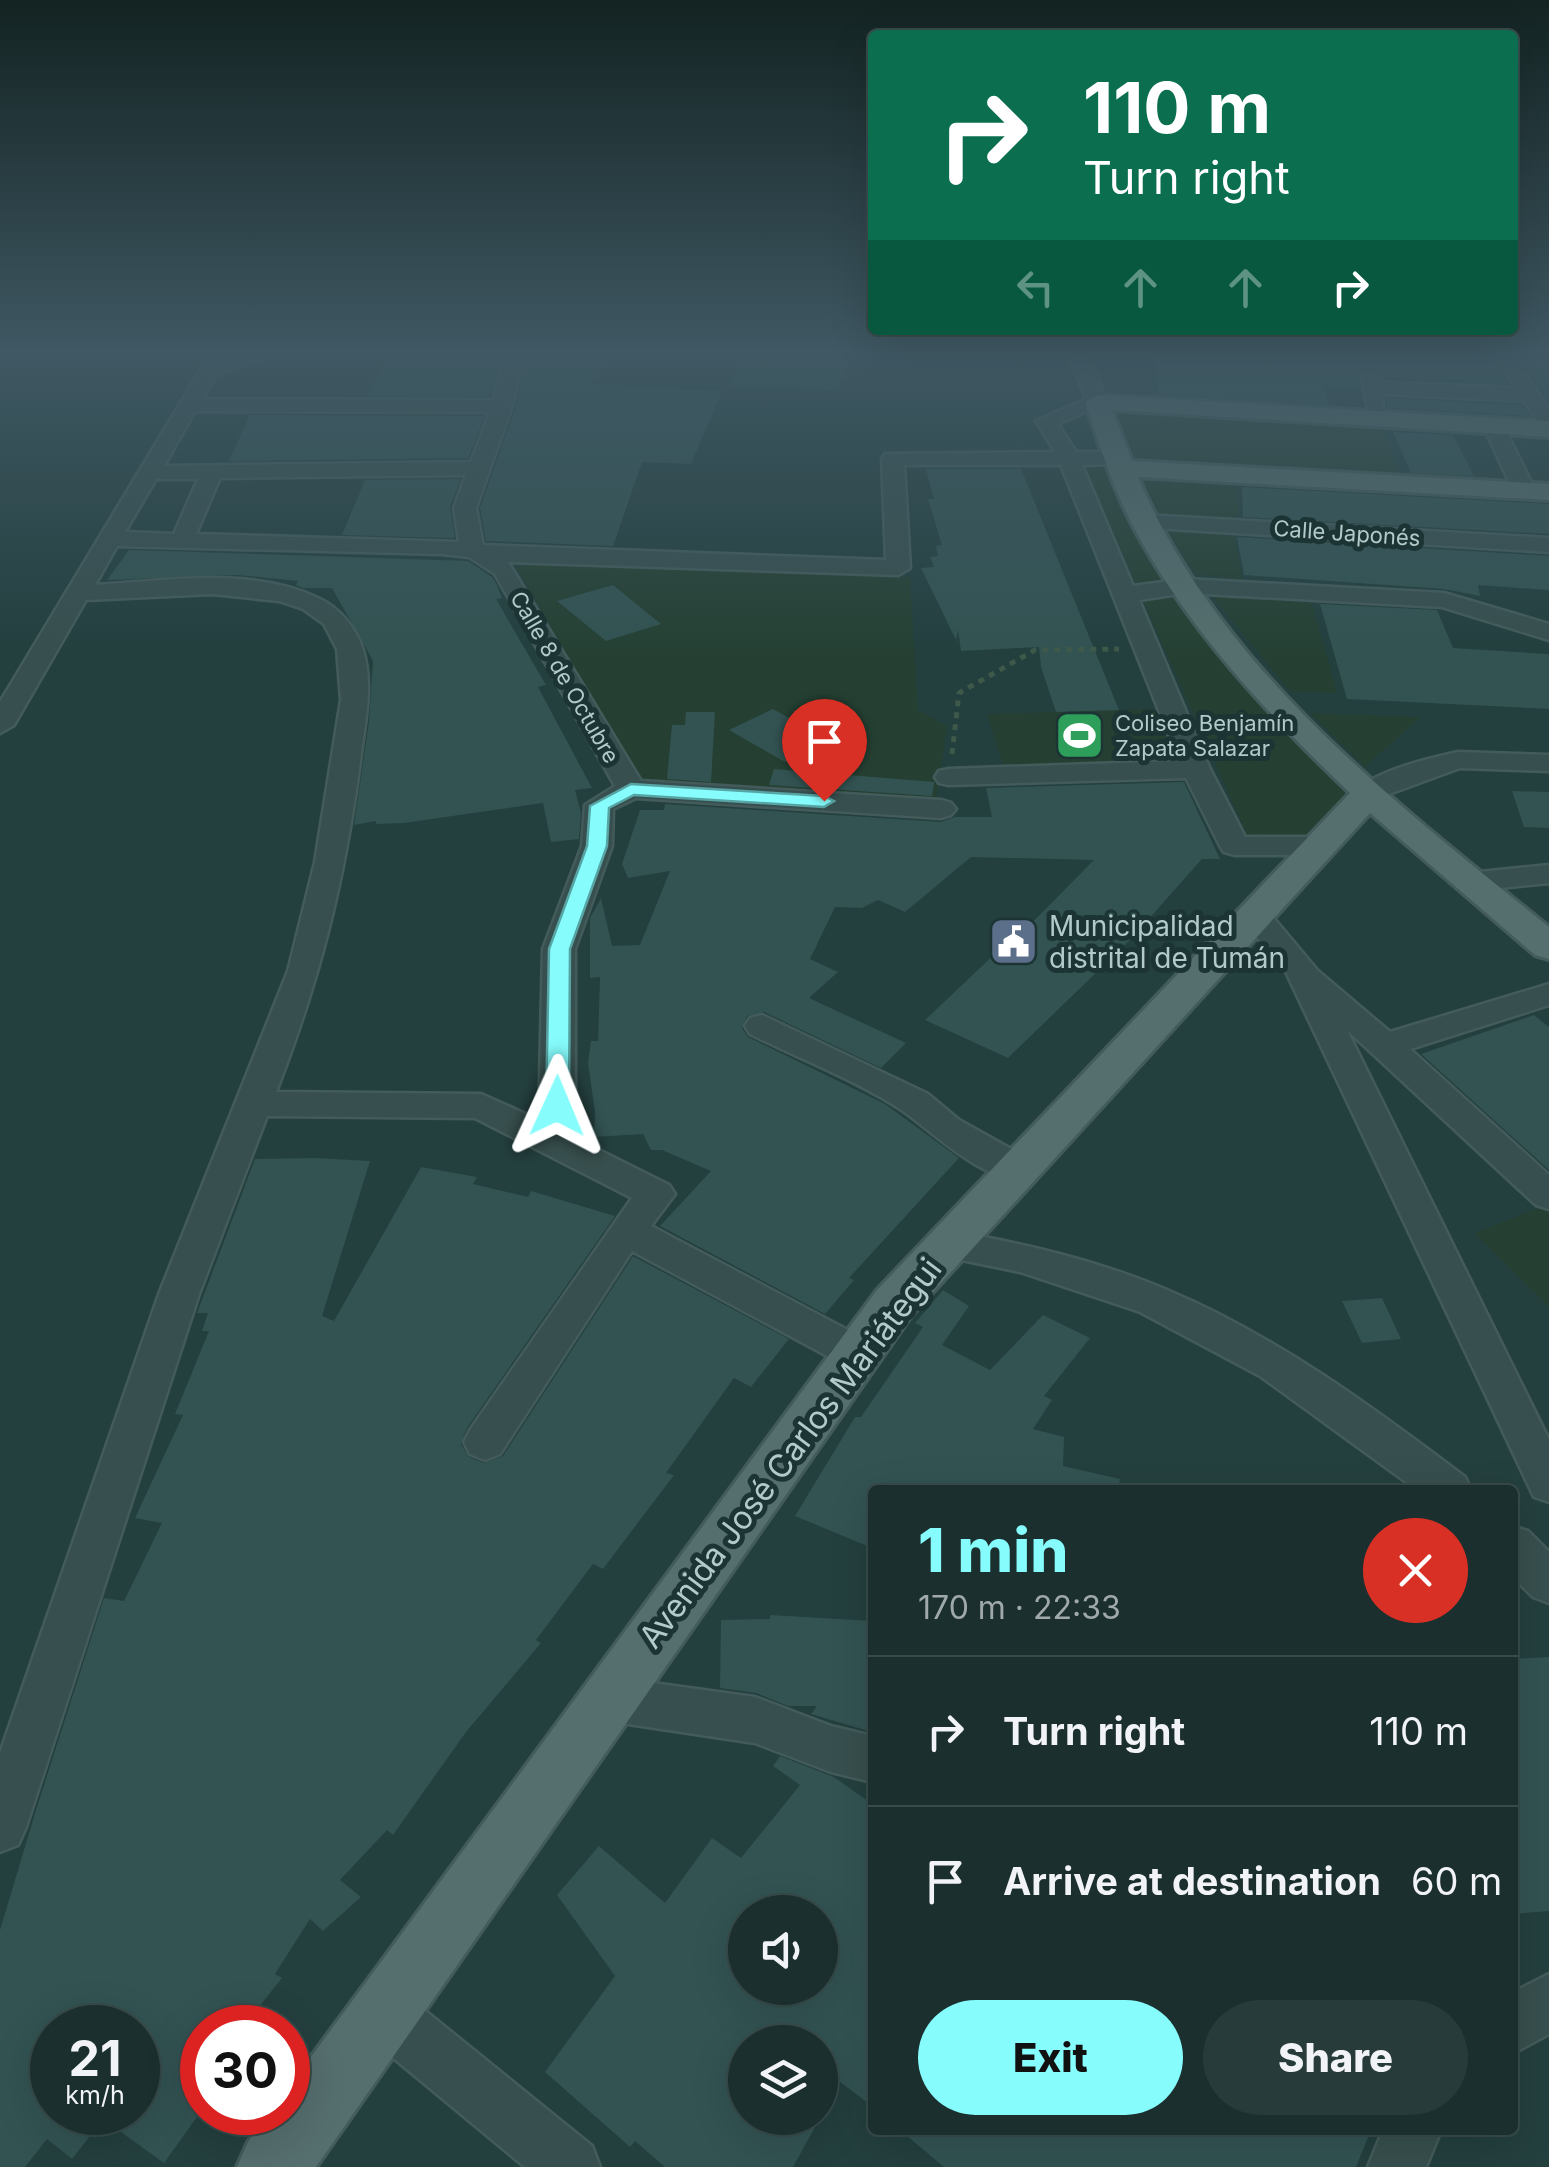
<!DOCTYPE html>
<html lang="en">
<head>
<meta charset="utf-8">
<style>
  :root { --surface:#1a2f2e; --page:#273b3a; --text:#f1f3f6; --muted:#9fa9aa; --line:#384a4a; --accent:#86fcfc }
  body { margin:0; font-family:Inter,sans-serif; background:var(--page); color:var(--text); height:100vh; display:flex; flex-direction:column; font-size:38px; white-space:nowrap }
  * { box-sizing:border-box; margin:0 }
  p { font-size:32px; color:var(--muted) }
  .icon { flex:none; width:55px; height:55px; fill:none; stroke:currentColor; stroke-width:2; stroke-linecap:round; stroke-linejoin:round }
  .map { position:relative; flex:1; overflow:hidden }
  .drawer { position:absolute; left:868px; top:1485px; width:650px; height:650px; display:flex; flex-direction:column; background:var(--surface); border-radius:10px; box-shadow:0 10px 40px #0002,0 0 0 2px var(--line) }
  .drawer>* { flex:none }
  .top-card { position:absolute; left:868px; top:30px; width:650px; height:305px; border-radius:10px; box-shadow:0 10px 40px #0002,0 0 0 2px var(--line); background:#0b6e4f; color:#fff; overflow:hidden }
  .controls { position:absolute; left:728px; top:1895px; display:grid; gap:20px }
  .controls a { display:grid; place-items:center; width:110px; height:110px; border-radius:50%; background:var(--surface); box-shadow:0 10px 40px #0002,0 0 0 2px var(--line); font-size:50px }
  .speed { position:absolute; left:30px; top:2005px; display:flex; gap:20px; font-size:50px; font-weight:700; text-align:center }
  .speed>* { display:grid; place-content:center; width:130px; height:130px; border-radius:50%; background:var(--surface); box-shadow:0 10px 40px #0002,0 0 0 2px var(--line); line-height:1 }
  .speed small { font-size:25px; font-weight:400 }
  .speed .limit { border:15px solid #d22; background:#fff; color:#111 }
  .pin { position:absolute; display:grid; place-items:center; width:85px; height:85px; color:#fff; margin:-102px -42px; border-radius:50% 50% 50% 0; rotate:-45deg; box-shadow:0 0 10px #0007 }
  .pin .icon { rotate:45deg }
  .me { position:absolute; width:110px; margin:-55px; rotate:1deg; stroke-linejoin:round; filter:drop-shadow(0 0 8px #0008) }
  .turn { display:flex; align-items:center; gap:35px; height:210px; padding:0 50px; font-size:45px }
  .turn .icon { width:130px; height:130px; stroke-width:2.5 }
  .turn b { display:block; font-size:70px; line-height:85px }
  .lanes { display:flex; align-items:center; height:95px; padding:0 50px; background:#0003; justify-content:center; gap:50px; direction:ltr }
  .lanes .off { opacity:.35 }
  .round { display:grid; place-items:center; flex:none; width:105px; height:105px; border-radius:52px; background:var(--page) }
  .summary { display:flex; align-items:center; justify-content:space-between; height:170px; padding:0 50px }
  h1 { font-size:60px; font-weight:800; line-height:75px; color:var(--accent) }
  .cta { display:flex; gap:20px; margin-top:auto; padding:20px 50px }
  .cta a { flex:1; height:115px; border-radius:60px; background:var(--accent); color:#111; font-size:40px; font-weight:800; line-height:115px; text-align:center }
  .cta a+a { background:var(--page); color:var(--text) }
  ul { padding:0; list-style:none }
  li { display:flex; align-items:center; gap:30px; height:150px; padding:0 50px; border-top:2px solid var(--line) }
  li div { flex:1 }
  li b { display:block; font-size:38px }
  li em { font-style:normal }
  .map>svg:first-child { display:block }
  .green { fill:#254033 }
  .building { fill:#325352; fill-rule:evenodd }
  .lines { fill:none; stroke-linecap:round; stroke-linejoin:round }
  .minor-casing { stroke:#435b5a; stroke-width:5 }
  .major-casing { stroke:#435b5a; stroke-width:6 }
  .path { stroke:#3e584a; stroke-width:5; stroke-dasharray:6 6; stroke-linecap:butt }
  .minor { fill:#374f4e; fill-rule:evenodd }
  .major { fill:#556f6e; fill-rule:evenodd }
  .route { fill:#86fcfc; stroke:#57a4a4; stroke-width:2.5 }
  .labels { text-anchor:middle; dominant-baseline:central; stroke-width:10; stroke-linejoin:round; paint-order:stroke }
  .far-street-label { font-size:22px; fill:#b3caca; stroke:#1c3433 }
  .far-poi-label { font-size:22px; fill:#b3caca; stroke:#1c3433; text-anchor:start }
  .poi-label { font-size:28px; fill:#b3caca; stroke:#1c3433; text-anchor:start }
  .near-street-label { font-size:32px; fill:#b3caca; stroke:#1c3433 }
</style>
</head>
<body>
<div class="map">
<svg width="1549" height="2167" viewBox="0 0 1549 2167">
  <rect width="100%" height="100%" fill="#233f3e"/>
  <g class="green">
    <path d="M1132 410 1381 422 1399 475 1147 464 1135 460 1117 413Z"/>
    <path d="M1083 464H1104L1122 506 1168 582 1136 584Z"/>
    <path d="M1147 475 1236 483 1239 521 1159 516 1138 479Z"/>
    <path d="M1166 528 1234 532 1243 580 1195 574Z"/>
    <path d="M535 564 910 577 918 710 947 726 936 802 641 781 516 567Z"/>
    <path d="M1211 595 1312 603 1337 693 1291 692Z"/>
    <path d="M1178 598 1293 737 1349 791 1308 834 1247 835 1143 600Z"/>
    <path d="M1154 709 1177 759 1168 764 1004 768 987 714Z"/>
    <path d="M1310 713 1421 717 1365 767Z"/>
    <path d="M1544 1206 1549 1211V1307L1474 1233Z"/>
  </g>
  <g class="building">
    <path d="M1196 349H1352L1360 388 1322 385 1328 405 1158 395 1154 355H1201Z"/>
    <path d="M1377 349 1488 350 1509 384 1384 378Z"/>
    <path d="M391 350H503L490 396H367Z"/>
    <path d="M1514 350H1534L1549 362V402Z"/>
    <path d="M744 352 849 356 838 390 729 385Z"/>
    <path d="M527 355 609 359 591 384 722 391 691 464 642 462 613 546 486 541 480 508 516 407Z"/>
    <path d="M1387 398 1522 405 1530 416 1387 408Z"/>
    <path d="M250 415 485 416 468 458 229 461Z"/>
    <path d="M1393 432 1453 435 1474 476 1411 473Z"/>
    <path d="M926 469H1021L1119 710 1056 712 1041 667 1039 647 961 651 958 630 956 640 921 568 934 567 930 557 938 556 936 546 942 545 928 499H934Z"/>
    <path d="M461 479 450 507 455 538 342 535 365 480Z"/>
    <path d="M1242 487 1549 504V534L1243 517Z"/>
    <path d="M1237 537 1549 556V590L1478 585 1480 596 1444 589 1244 575Z"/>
    <path d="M129 550 468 561 492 577 497 585 502 598 496 599 546 685 538 687 592 788 575 790 581 813 579 839 551 842 543 803 404 823 376 824V821L354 825 369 721 373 661 332 588H303L296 585 298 581 238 575 107 580Z"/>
    <path d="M613 585 661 624 606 641 557 601Z"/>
    <path d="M1320 604 1437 610 1453 648 1549 654V709L1347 699Z"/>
    <path d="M773 709 829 740 785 762 729 730Z"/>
    <path d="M686 712H715L711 782 667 779 672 725H685Z"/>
    <path d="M774 769 934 782V783L932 796 769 785Z"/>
    <path d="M1184 782 1220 859H1202L1131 939 1008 1058 925 1020 1000 949 1004 951 1094 860 971 857 905 912 878 900 862 908 835 907 810 959 838 972 809 998 906 1043 881 1068 764 1012 747 1016 742 1028 748 1037 885 1104 959 1158 849 1278 854 1280 825 1314 660 1226 711 1171 662 1150H651L643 1134 594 1137 595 1112 588 1063 591 1041H598L600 977 590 978V918L601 898 612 946 640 945 670 871 628 878 622 864 640 810H664L665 804 941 822 955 817H992L986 788Z"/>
    <path d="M1512 791 1549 792V828L1524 827Z"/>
    <path d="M1534 1015 1549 1027V1170L1421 1054Z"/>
    <path d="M315 1158 370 1161 322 1316 334 1321 421 1167 477 1177 473 1184 528 1197 531 1191 615 1216 467 1428 461 1444 469 1457 484 1463 503 1456 633 1256 789 1339 751 1387 734 1378 666 1473 674 1475 603 1569 593 1564 536 1640 541 1643 466 1732 393 1835 387 1830 340 1880 361 1897 323 1931 310 1919 275 1974 282 1978 242 2028H202V2110L164 2163 93 2112H138V2028H52V2112H77L97 2127 72 2159 47 2139 25 2167H0V1930L36 1810 104 1598 124 1601 162 1523 135 1518 183 1415 175 1414 209 1331H202L208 1313H197L255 1159Z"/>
    <path d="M943 1290 969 1306 942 1345 990 1370 1043 1315 1090 1338 1044 1396 1052 1400 1033 1429 1064 1437 1063 1466 1120 1479 1118 1490H872V1548L795 1516 855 1417H861L923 1327 915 1323Z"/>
    <path d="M1382 1298 1401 1339 1362 1343 1342 1301Z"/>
    <path d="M770 1615 872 1621V1732L811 1714 817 1706H788L756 1693 720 1688 721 1620 770 1619Z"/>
    <path d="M1549 1657V1911L1512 1914V1659Z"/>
    <path d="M780 1756 834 1777 872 1804V2106L840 2082 793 2167H665L635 2141 630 2147 545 2072 615 1976 557 1895 599 1846 665 1903 712 1838 741 1858 800 1785 773 1766ZM745 1912H820V1988H745ZM745 2042H820V2118H745Z"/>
    <path d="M900 2130H1371L1356 2167H944Z"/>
  </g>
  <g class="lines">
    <defs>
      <g id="minor">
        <path d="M213 349H231L225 360 263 349H292L216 375 202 399 493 400 507 349H525L512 406 476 508 483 545 886 560 882 459 885 454 1055 452 1036 421 1086 399 1067 349H1085L1107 402 1058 424 1076 452H1118L1129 458 1118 464 1082 465 1133 586 1186 579 1444 593 1549 624V640L1442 607 1186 593 1139 600 1210 769 1245 837H1320L1331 840 1335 846 1331 852 1320 855H1235L1224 852 1220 846 1186 778 949 785 939 783 935 777 939 771 949 769 1179 761 1061 465H904L910 568 898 575 508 562 641 781 941 800 951 803 956 809 951 815 941 818 636 798 613 809 612 846 575 949V1138L669 1185 675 1194 651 1226 874 1344 880 1355 874 1366 860 1371 846 1366 632 1251 500 1454 485 1460 470 1454 464 1442 470 1430 632 1198 475 1118 267 1116 199 1294 26 1827 18 1845 0 1852V1753L159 1294 288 971 315 862 341 700 337 649 324 624 303 609 279 601 212 594 86 600 14 725 0 733V702ZM195 411 490 412 471 462 164 466ZM466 475 454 508 459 542 196 534 220 478ZM156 479H198L174 534 125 532ZM117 546 442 554 469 557 495 574 615 786 585 805 582 846 543 949 539 1120 481 1094 276 1092C320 979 344 883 360 762 364 726 374 686 363 650 356 628 340 609 320 599 254 566 165 581 95 585Z"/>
        <path d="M1355 349H1373L1381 382 1516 388 1491 349H1509L1549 409V430L1542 428 1524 401 1383 394V412H1369Z"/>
        <path d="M1537 349H1549V358Z"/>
        <path d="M1493 419 1503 425 1535 490 1532 495 1524 497 1513 490 1483 425Z"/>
        <path d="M1145 515 1549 538V552L1137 527 1134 522Z"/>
        <path d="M1458 752 1549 755V771L1460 768 1370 801 1360 798 1356 792C1373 771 1431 758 1458 752Z"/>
        <path d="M1549 865V883L1470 891 1459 888 1455 882 1459 876 1470 873Z"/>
        <path d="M1255 907 1266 909 1318 971 1390 1032 1549 984V1005L1410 1049 1549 1175V1209L1536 1205 1347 1030 1549 1440V1502L1534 1497 1286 972 1239 916 1244 909Z"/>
        <path d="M762 1015 928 1094 959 1120 1029 1159 1034 1168 1029 1177C990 1189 933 1132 903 1111 862 1083 796 1057 750 1034L745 1026 750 1018Z"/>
        <path d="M946 1230C1022 1243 1096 1260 1167 1290 1276 1336 1371 1406 1465 1477L1471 1490H1417L1260 1376 1140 1312 1020 1272 932 1254 927 1244 932 1234Z"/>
        <path d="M1512 1526 1528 1531 1549 1552V1603L1533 1597 1512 1576Z"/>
        <path d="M608 1677 755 1697 831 1726 872 1736V1782L831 1772 755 1743 608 1721 591 1715 584 1699 591 1683Z"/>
        <path d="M1549 1974V2034L1512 2054V1993Z"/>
        <path d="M382 1984 402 1992 592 2146 600 2167H525L362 2032 354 2012 362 1992Z"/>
        <path d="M1383 2130H1441L1426 2167H1368Z"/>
      </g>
      <path id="major" d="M1097 395 1549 421V437L1112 410 1132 461 1549 484V500L1138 477C1217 666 1394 802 1549 927V959L1535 955 1370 813 911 1316 316 2167H237L248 2142 269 2112H288V2088L877 1290 1350 793C1266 713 1186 627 1132 524 1112 486 1099 443 1085 402Z"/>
    </defs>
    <use href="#minor" class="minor-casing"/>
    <use href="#major" class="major-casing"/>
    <path class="path" d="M952 754 959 693 1035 650 1119 649"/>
    <use href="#minor" class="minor"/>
    <use href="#major" class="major"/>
  </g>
  <linearGradient id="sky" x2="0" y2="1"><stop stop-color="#132322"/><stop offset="0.54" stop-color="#3f5863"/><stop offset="1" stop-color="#3f5863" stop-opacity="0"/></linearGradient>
  <rect width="1549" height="652" fill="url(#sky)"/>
  <path class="route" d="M631 784 824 796 834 801 824 807 634 795 609 808 607 846 570 949 569 1106 557 1114 546 1106 549 949 587 846 590 806Z"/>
  <defs>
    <symbol id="stadium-square" viewBox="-11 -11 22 22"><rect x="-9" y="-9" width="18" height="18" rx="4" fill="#2e9e5b" stroke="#1c3433"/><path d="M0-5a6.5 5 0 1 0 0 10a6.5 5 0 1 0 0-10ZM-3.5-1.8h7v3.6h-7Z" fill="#fff"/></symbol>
    <symbol id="civic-square" viewBox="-11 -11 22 22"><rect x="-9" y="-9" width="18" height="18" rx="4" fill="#5c6f8a" stroke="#1c3433"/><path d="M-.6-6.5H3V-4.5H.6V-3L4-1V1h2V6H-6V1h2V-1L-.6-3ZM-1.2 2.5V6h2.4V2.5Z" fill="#fff"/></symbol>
  </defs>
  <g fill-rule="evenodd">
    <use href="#stadium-square" x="1052" y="708" width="55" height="55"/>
    <use href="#civic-square" x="986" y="914" width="55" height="55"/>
  </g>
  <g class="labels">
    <g class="far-street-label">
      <text transform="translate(1347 533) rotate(4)">Calle Japonés</text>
      <text transform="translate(565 677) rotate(60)">Calle 8 de Octubre</text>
    </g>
    <g class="far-poi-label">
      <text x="1115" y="723">Coliseo Benjamín<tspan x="1115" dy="25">Zapata Salazar</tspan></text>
    </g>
    <g class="poi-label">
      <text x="1049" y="926">Municipalidad<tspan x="1049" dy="32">distrital de Tumán</tspan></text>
    </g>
    <g class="near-street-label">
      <text transform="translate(790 1453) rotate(-53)">Avenida José Carlos Mariátegui</text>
    </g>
  </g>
</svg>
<div class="controls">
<a><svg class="icon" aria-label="sound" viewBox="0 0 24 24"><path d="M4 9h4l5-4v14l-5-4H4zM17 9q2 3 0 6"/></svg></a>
<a><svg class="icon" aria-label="layers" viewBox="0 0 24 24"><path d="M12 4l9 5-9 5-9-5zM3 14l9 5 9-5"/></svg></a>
</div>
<div class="speed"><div>21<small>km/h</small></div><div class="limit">30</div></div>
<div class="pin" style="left:824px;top:801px;background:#d93025"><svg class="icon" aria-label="arrive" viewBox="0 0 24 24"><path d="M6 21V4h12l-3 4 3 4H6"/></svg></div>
<svg class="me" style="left:557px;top:1106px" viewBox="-20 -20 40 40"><path d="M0-17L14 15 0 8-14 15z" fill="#86fcfc" stroke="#fff" stroke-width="4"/></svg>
<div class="top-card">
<div class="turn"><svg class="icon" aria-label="right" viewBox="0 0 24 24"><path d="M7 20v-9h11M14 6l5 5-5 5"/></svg><div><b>110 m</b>Turn right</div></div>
<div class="lanes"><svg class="icon off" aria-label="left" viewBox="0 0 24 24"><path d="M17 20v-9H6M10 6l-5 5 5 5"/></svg><svg class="icon off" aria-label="ahead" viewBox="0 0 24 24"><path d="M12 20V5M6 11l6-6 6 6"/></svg><svg class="icon off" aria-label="ahead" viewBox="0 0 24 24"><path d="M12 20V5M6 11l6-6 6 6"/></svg><svg class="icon" aria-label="right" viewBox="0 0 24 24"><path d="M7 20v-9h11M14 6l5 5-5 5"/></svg></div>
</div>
<section class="drawer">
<div class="summary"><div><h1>1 min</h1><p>170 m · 22:33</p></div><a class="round" style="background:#d93025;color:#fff"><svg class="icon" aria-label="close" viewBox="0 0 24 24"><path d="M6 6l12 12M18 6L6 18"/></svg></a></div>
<ul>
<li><svg class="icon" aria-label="right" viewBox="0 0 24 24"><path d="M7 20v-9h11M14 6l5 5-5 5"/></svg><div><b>Turn right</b></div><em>110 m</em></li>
<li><svg class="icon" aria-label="arrive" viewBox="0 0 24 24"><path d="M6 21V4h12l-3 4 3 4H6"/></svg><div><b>Arrive at destination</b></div><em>60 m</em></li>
</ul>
<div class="cta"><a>Exit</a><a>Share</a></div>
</section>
</div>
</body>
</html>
